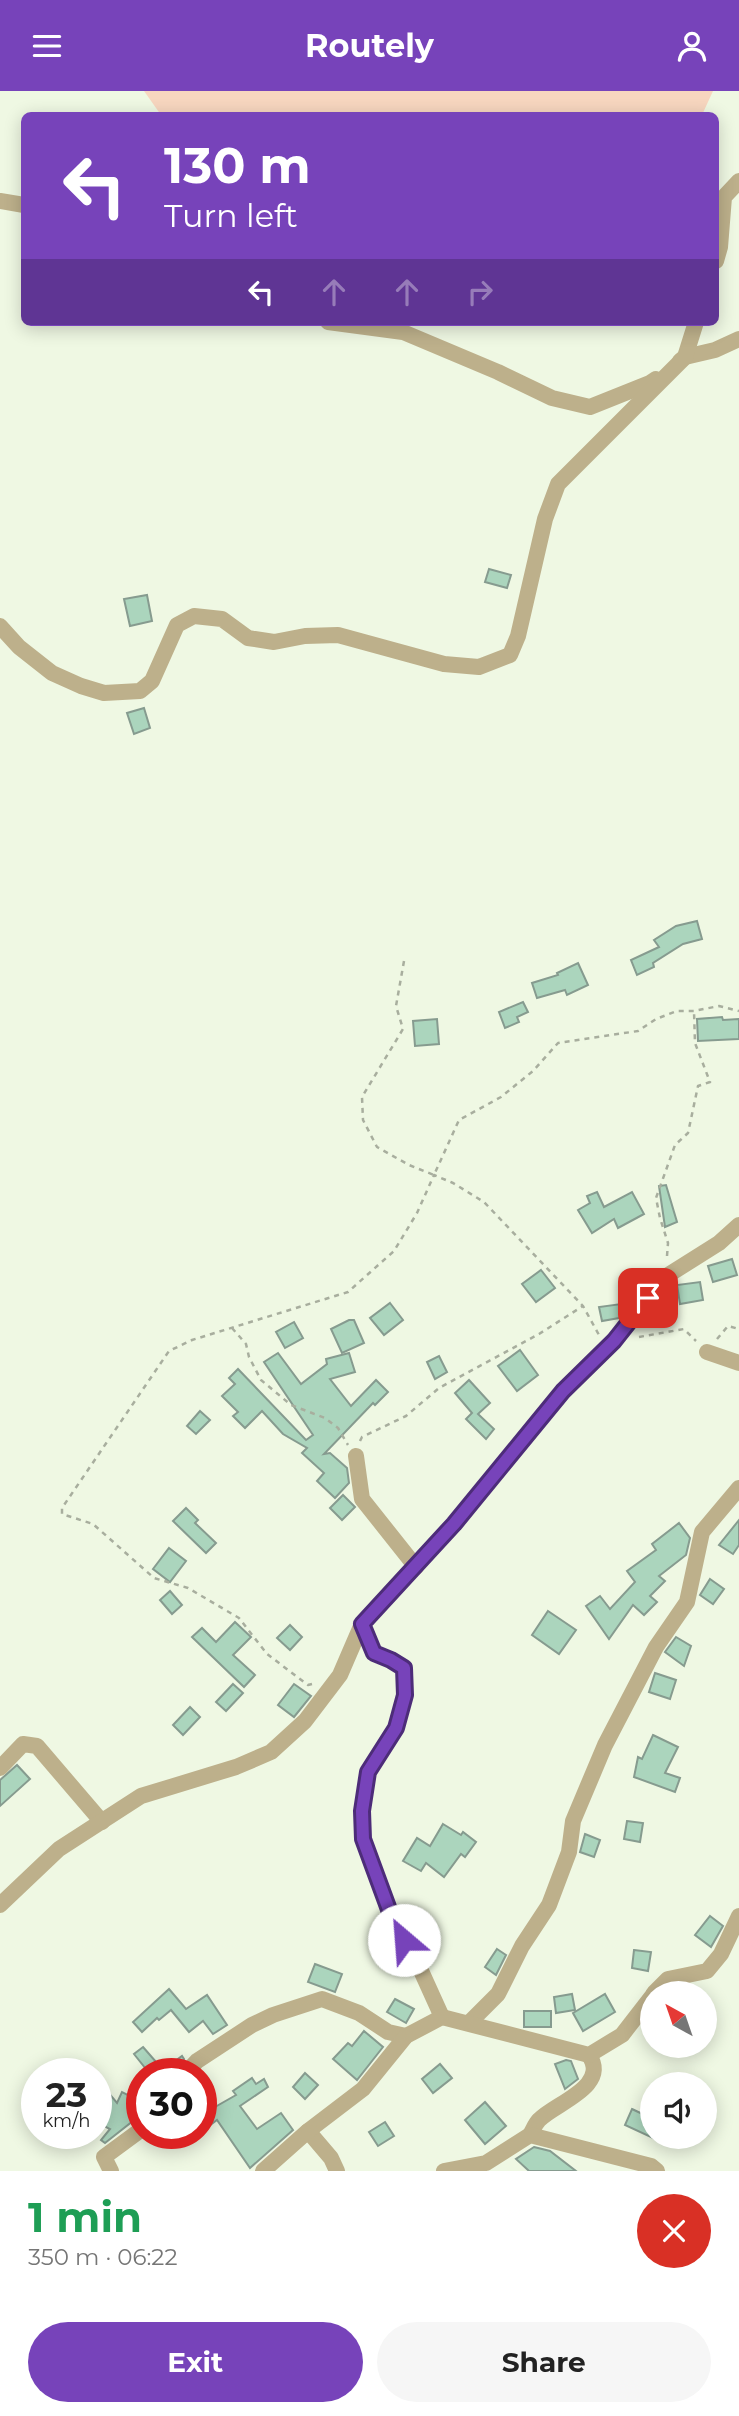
<!DOCTYPE html>
<html lang="en">
<head>
<meta charset="utf-8">
<style>
  :root { --surface:#fff; --page:#f6f6f6; --text:#222; --muted:#767676; --accent:#7743ba }
  body { margin:0; font-family:Montserrat,sans-serif; background:var(--page); color:var(--text); height:100vh; display:flex; flex-direction:column; font-size:26px; white-space:nowrap }
  * { box-sizing:border-box; margin:0 }
  p { font-size:23px; color:var(--muted) }
  .icon { flex:none; width:38px; height:38px; fill:none; stroke:currentColor; stroke-width:2; stroke-linecap:round; stroke-linejoin:round }
  .map { position:relative; height:2080px; overflow:hidden }
  .drawer { display:flex; flex-direction:column; background:var(--surface); flex:1 }
  .drawer>* { flex:none }
  .guide { position:absolute; left:21px; top:21px; width:698px; height:214px; border-radius:10px; box-shadow:0 4px 18px #0003; background:#7743ba; color:#fff; overflow:hidden }
  .needle { width:46px; rotate:320deg }
  .buttons { position:absolute; left:640px; top:1890px; display:grid; gap:14px }
  .buttons a { display:grid; place-items:center; width:77px; height:77px; border-radius:50%; background:var(--surface); box-shadow:0 4px 18px #0003; font-size:35px }
  .speed { position:absolute; left:21px; top:1967px; display:flex; gap:14px; font-size:35px; font-weight:700; text-align:center }
  .speed>* { display:grid; place-content:center; width:91px; height:91px; border-radius:50%; background:var(--surface); box-shadow:0 4px 18px #0003; line-height:1 }
  .speed small { font-size:18px; font-weight:400 }
  .speed .limit { border:10px solid #d22; background:#fff; color:#111 }
  .pin { position:absolute; display:grid; place-items:center; width:60px; height:60px; color:#fff; margin:-30px; border-radius:14px; box-shadow:0 4px 10px #0006 }
  .me { position:absolute; width:77px; margin:-38px; rotate:333deg; stroke-linejoin:round; filter:drop-shadow(0 0 5px #0008) }
  .turn { display:flex; align-items:center; gap:24px; height:147px; padding:0 28px; font-size:32px }
  .turn .icon { width:91px; height:91px; stroke-width:2.5 }
  .turn b { display:block; font-size:49px; line-height:60px }
  .lanes { display:flex; align-items:center; height:66px; padding:0 28px; background:#0003; justify-content:center; gap:35px; direction:ltr }
  .lanes .off { opacity:.35 }
  .round { display:grid; place-items:center; flex:none; width:74px; height:74px; border-radius:37px; background:var(--page) }
  .overview { display:flex; align-items:center; justify-content:space-between; height:119px; padding:0 28px }
  h1 { font-size:42px; font-weight:700; line-height:52px; color:#1e9e55 }
  .cta { display:flex; gap:14px; margin-top:auto; padding:14px 28px }
  .cta a { flex:1; height:80px; border-radius:42px; background:var(--accent); color:#fff; font-size:28px; font-weight:700; line-height:80px; text-align:center }
  .cta a+a { background:var(--page); color:var(--text) }
  header { display:flex; justify-content:space-between; align-items:center; height:91px; padding:0 28px; background:var(--accent); color:#fff; font-size:32px; font-weight:700 }
  .map>svg:first-child { display:block }
  .green { fill:#f7d6bf }
  .building { fill:#abd5bd; stroke:#869b8f; stroke-width:2 }
  .lines { fill:none; stroke-linecap:round; stroke-linejoin:round }
  .path { stroke:#a8ae9e; stroke-width:2.5; stroke-dasharray:5 5; stroke-linecap:butt }
  .minor { stroke:#bdb08b; stroke-width:16 }
  .route-casing { stroke:#4d2c79; stroke-width:18 }
  .route { stroke:#7743ba; stroke-width:12 }
</style>
</head>
<body>
<header><svg class="icon" aria-label="menu" viewBox="0 0 24 24"><path d="M4 6h16M4 12h16M4 18h16"/></svg>Routely<svg class="icon" aria-label="person" viewBox="0 0 24 24"><circle cx="12" cy="8" r="4"/><path d="M4 21q1-7 8-7t8 7"/></svg></header>
<div class="map">
<svg width="739" height="2080" viewBox="0 0 739 2080">
  <rect width="100%" height="100%" fill="#eff8e3"/>
  <path class="green" d="M144 0H713L702 24H161Z"/>
  <g class="building">
    <path d="M489 478 511 484 507 497 485 491Z"/>
    <path d="M147 504 152 530 130 535 124 508Z"/>
    <path d="M144 617 150 637 134 643 127 622Z"/>
    <path d="M697 830 702 848 683 853 653 872 654 876 637 884 631 869 659 856 654 849 676 835Z"/>
    <path d="M578 872 588 894 567 904 565 899 537 907 532 892 558 884 557 882Z"/>
    <path d="M523 911 528 921 517 926 519 931 505 937 499 921Z"/>
    <path d="M722 926 723 929 739 928V948L698 950 697 928Z"/>
    <path d="M437 928 439 953 415 955 413 930Z"/>
    <path d="M666 1094 677 1131 665 1136 659 1095Z"/>
    <path d="M597 1101 604 1116 632 1101 644 1123 618 1137 614 1128 592 1142 578 1119 590 1112 587 1105Z"/>
    <path d="M732 1168 737 1184 713 1191 708 1175Z"/>
    <path d="M541 1179 555 1197 536 1211 522 1193Z"/>
    <path d="M700 1191 703 1209 680 1213 677 1194Z"/>
    <path d="M390 1212 403 1229 384 1244 370 1227Z"/>
    <path d="M621 1213 623 1222 619 1227 602 1230 599 1216Z"/>
    <path d="M349 1229H354L364 1252 342 1262 331 1238Z"/>
    <path d="M294 1231 303 1247 285 1257 276 1241Z"/>
    <path d="M520 1259 538 1284 517 1300 498 1275Z"/>
    <path d="M278 1262 301 1293 327 1273 326 1268 349 1262 355 1281 330 1288 351 1315 376 1289 388 1301 375 1314 373 1312 324 1363 330 1362 347 1377 349 1392 335 1407 317 1390 324 1382 302 1362 307 1357 283 1343 262 1320 245 1337 233 1325 238 1321 222 1305 235 1293 229 1287 238 1278 306 1349 313 1344 264 1271Z"/>
    <path d="M439 1265 447 1281 435 1288 427 1271Z"/>
    <path d="M469 1289 490 1312 478 1323 494 1338 486 1348 466 1328 472 1322 455 1302Z"/>
    <path d="M200 1320 210 1329 196 1343 187 1335Z"/>
    <path d="M343 1404 355 1416 342 1429 330 1417Z"/>
    <path d="M186 1417 198 1429 195 1432 216 1452 206 1462 173 1430Z"/>
    <path d="M739 1429V1454L733 1463 719 1454Z"/>
    <path d="M679 1432 690 1447 686 1464 659 1485 665 1490 650 1505 657 1511 644 1524 633 1514 609 1548 586 1515 600 1505 610 1518 635 1491 627 1480 656 1459 652 1453Z"/>
    <path d="M169 1457 186 1470 170 1491 153 1478Z"/>
    <path d="M710 1488 724 1498 713 1513 700 1504Z"/>
    <path d="M170 1500 182 1514 172 1523 160 1509Z"/>
    <path d="M548 1520 576 1539 559 1563 532 1544Z"/>
    <path d="M235 1531 251 1546 233 1564 255 1584 244 1596 192 1546 202 1537 216 1551Z"/>
    <path d="M290 1534 302 1546 290 1559 277 1547Z"/>
    <path d="M676 1546 691 1555 684 1575 665 1561Z"/>
    <path d="M655 1582 676 1589 670 1608 649 1601Z"/>
    <path d="M233 1593 243 1602 226 1620 216 1611Z"/>
    <path d="M294 1593 311 1605 294 1626 278 1614Z"/>
    <path d="M190 1616 200 1626 183 1644 173 1634Z"/>
    <path d="M653 1644 678 1656 665 1682 680 1687 675 1701 634 1686 638 1666 642 1668Z"/>
    <path d="M17 1674 30 1688 0 1715V1689Z"/>
    <path d="M627 1730 643 1732 640 1751 624 1748Z"/>
    <path d="M443 1733 461 1744 463 1741 476 1751 465 1766 461 1763 444 1786 426 1772 421 1780 403 1770 417 1747 430 1755Z"/>
    <path d="M585 1743 600 1749 594 1766 580 1761Z"/>
    <path d="M710 1825 723 1835 711 1856 695 1844Z"/>
    <path d="M497 1858 506 1864 496 1884 485 1876Z"/>
    <path d="M634 1859 651 1861 648 1880 632 1877Z"/>
    <path d="M315 1873 342 1883 335 1901 308 1891Z"/>
    <path d="M169 1898 186 1918 207 1904 227 1934 213 1943 203 1930 189 1941 171 1919 159 1929 157 1927 142 1941 133 1931Z"/>
    <path d="M572 1903 575 1919 556 1922 554 1906Z"/>
    <path d="M605 1903 615 1921 583 1940 573 1922Z"/>
    <path d="M395 1908 414 1918 406 1932 387 1921Z"/>
    <rect x="524" y="1920" width="27" height="16"/>
    <path d="M364 1940 383 1956 357 1989 333 1968 348 1952 352 1955Z"/>
    <path d="M143 1956 163 1979 182 1965 184 1968 175 1983H150L134 1963Z"/>
    <path d="M566 1969 571 1970 578 1988 565 1998 555 1973Z"/>
    <path d="M440 1973 452 1987 433 2002 422 1988Z"/>
    <path d="M305 1982 318 1994 305 2008 293 1996Z"/>
    <path d="M96 1987 117 2012 122 2001 142 2011V2028L133 2030 105 2052 101 2049 110 2038 96 2031Z"/>
    <path d="M252 1987 256 1993 264 1988 268 1996 240 2015 257 2038 281 2022 293 2039 250 2077 217 2029 201 2041V2024L236 2004 233 2000Z"/>
    <path d="M485 2011 506 2035 485 2053 465 2029Z"/>
    <path d="M632 2018 653 2028V2047L625 2034Z"/>
    <path d="M385 2031 394 2045 378 2055 369 2041Z"/>
    <path d="M534 2056 550 2060 576 2080H529L516 2068Z"/>
  </g>
  <g class="lines">
    <g class="path">
      <path d="M404 870 396 915 403 938 362 1006 363 1029 377 1056 409 1074 434 1084 459 1029 501 1006 533 980 558 952 638 940 656 928 677 920H694L719 915 739 920"/>
      <path d="M667 1165 668 1152 660 1127 656 1107 675 1054 688 1042 698 995 710 991 695 952 694 920"/>
      <path d="M232 1237 246 1253 249 1266 261 1289 291 1314 325 1327 338 1337 348 1354"/>
      <path d="M639 1246 684 1238 696 1250"/>
      <path d="M717 1248 728 1235 739 1238"/>
      <path d="M360 1350 362 1346 406 1325 439 1297 539 1243 583 1215"/>
      <path d="M312 1593 308 1594 267 1563 239 1527 188 1497 154 1487 93 1433 62 1423V1417L169 1260 192 1249 348 1201 394 1160 417 1122 434 1084 453 1092 484 1111 583 1215 599 1244"/>
    </g>
    <g class="minor">
      <path d="M0 110 24 114"/>
      <path d="M716 170 720 156 724 106 739 90"/>
      <path d="M328 231 403 241 498 281 552 307 590 316 650 292 656 288"/>
      <path d="M680 270 685 266 715 259 739 248"/>
      <path d="M0 535 19 556 52 582 81 595 104 602 140 600 152 590 177 534 194 525 222 528 248 547 274 551 305 545 338 544 444 573 479 576 510 564 518 545 545 428 558 393 685 266 696 231"/>
      <path d="M707 1261 739 1272"/>
      <path d="M356 1365 362 1408 416 1476"/>
      <path d="M362 1533 374 1562 392 1569 404 1577 405 1604 396 1637 368 1681 362 1720 363 1748 395 1835 413 1862 442 1926"/>
      <path d="M0 1677 23 1653 37 1655 102 1731"/>
      <path d="M0 1814 59 1758 141 1705 236 1676 271 1661 305 1630 340 1584 362 1533 454 1433 563 1300 614 1250 665 1186 719 1152 739 1134"/>
      <path d="M654 1902 668 1888 707 1880 721 1863 739 1825"/>
      <path d="M469 1932 498 1903 522 1855 549 1814 569 1761 573 1730 605 1654 656 1556 687 1511 702 1441 739 1397"/>
      <path d="M185 1983 197 1970 252 1934 273 1924 322 1908 359 1922 388 1941 406 1945"/>
      <path d="M308 2040 331 2067 337 2080"/>
      <path d="M530 2044C533 2039 535 2033 539 2029 555 2012 610 1996 589 1964"/>
      <path d="M111 2080 104 2066 142 2038"/>
      <path d="M263 2080 308 2040 363 1998 406 1945 442 1926 589 1964 622 1944 653 1904"/>
      <path d="M444 2080 486 2072 530 2044 651 2075 657 2080"/>
    </g>
  </g>
  <g class="lines">
    <defs>
      <path id="route" d="M404 1849 395 1835 363 1748 362 1720 368 1681 396 1637 405 1604 404 1577 391 1569 374 1562 362 1533 454 1433 563 1300 614 1250 648 1207"/>
    </defs>
    <use href="#route" class="route-casing"/>
    <use href="#route" class="route"/>
  </g>
</svg>
<div class="buttons">
<a><svg class="needle" viewBox="-14 -14 28 28"><path d="M0-13l5 13h-10z" fill="#e53935"/><path d="M0 13l5-13h-10z" fill="#767676"/></svg></a>
<a><svg class="icon" aria-label="sound" viewBox="0 0 24 24"><path d="M4 9h4l5-4v14l-5-4H4zM17 9q2 3 0 6"/></svg></a>
</div>
<div class="speed"><div>23<small>km/h</small></div><div class="limit">30</div></div>
<div class="pin" style="left:648px;top:1207px;background:#d93025"><svg class="icon" aria-label="arrive" viewBox="0 0 24 24"><path d="M6 21V4h12l-3 4 3 4H6"/></svg></div>
<svg class="me" style="left:404px;top:1849px" viewBox="-20 -20 40 40"><circle r="19" fill="#fff"/><path d="M0-13L10 11 0 6-10 11z" fill="#7743ba"/></svg>
<div class="guide">
<div class="turn"><svg class="icon" aria-label="left" viewBox="0 0 24 24"><path d="M17 20v-9H6M10 6l-5 5 5 5"/></svg><div><b>130 m</b>Turn left</div></div>
<div class="lanes"><svg class="icon" aria-label="left" viewBox="0 0 24 24"><path d="M17 20v-9H6M10 6l-5 5 5 5"/></svg><svg class="icon off" aria-label="ahead" viewBox="0 0 24 24"><path d="M12 20V5M6 11l6-6 6 6"/></svg><svg class="icon off" aria-label="ahead" viewBox="0 0 24 24"><path d="M12 20V5M6 11l6-6 6 6"/></svg><svg class="icon off" aria-label="right" viewBox="0 0 24 24"><path d="M7 20v-9h11M14 6l5 5-5 5"/></svg></div>
</div>
</div>
<section class="drawer">
<div class="overview"><div><h1>1 min</h1><p>350 m · 06:22</p></div><a class="round" style="background:#d93025;color:#fff"><svg class="icon" aria-label="close" viewBox="0 0 24 24"><path d="M6 6l12 12M18 6L6 18"/></svg></a></div>
<div class="cta"><a>Exit</a><a>Share</a></div>
</section>
</body>
</html>
